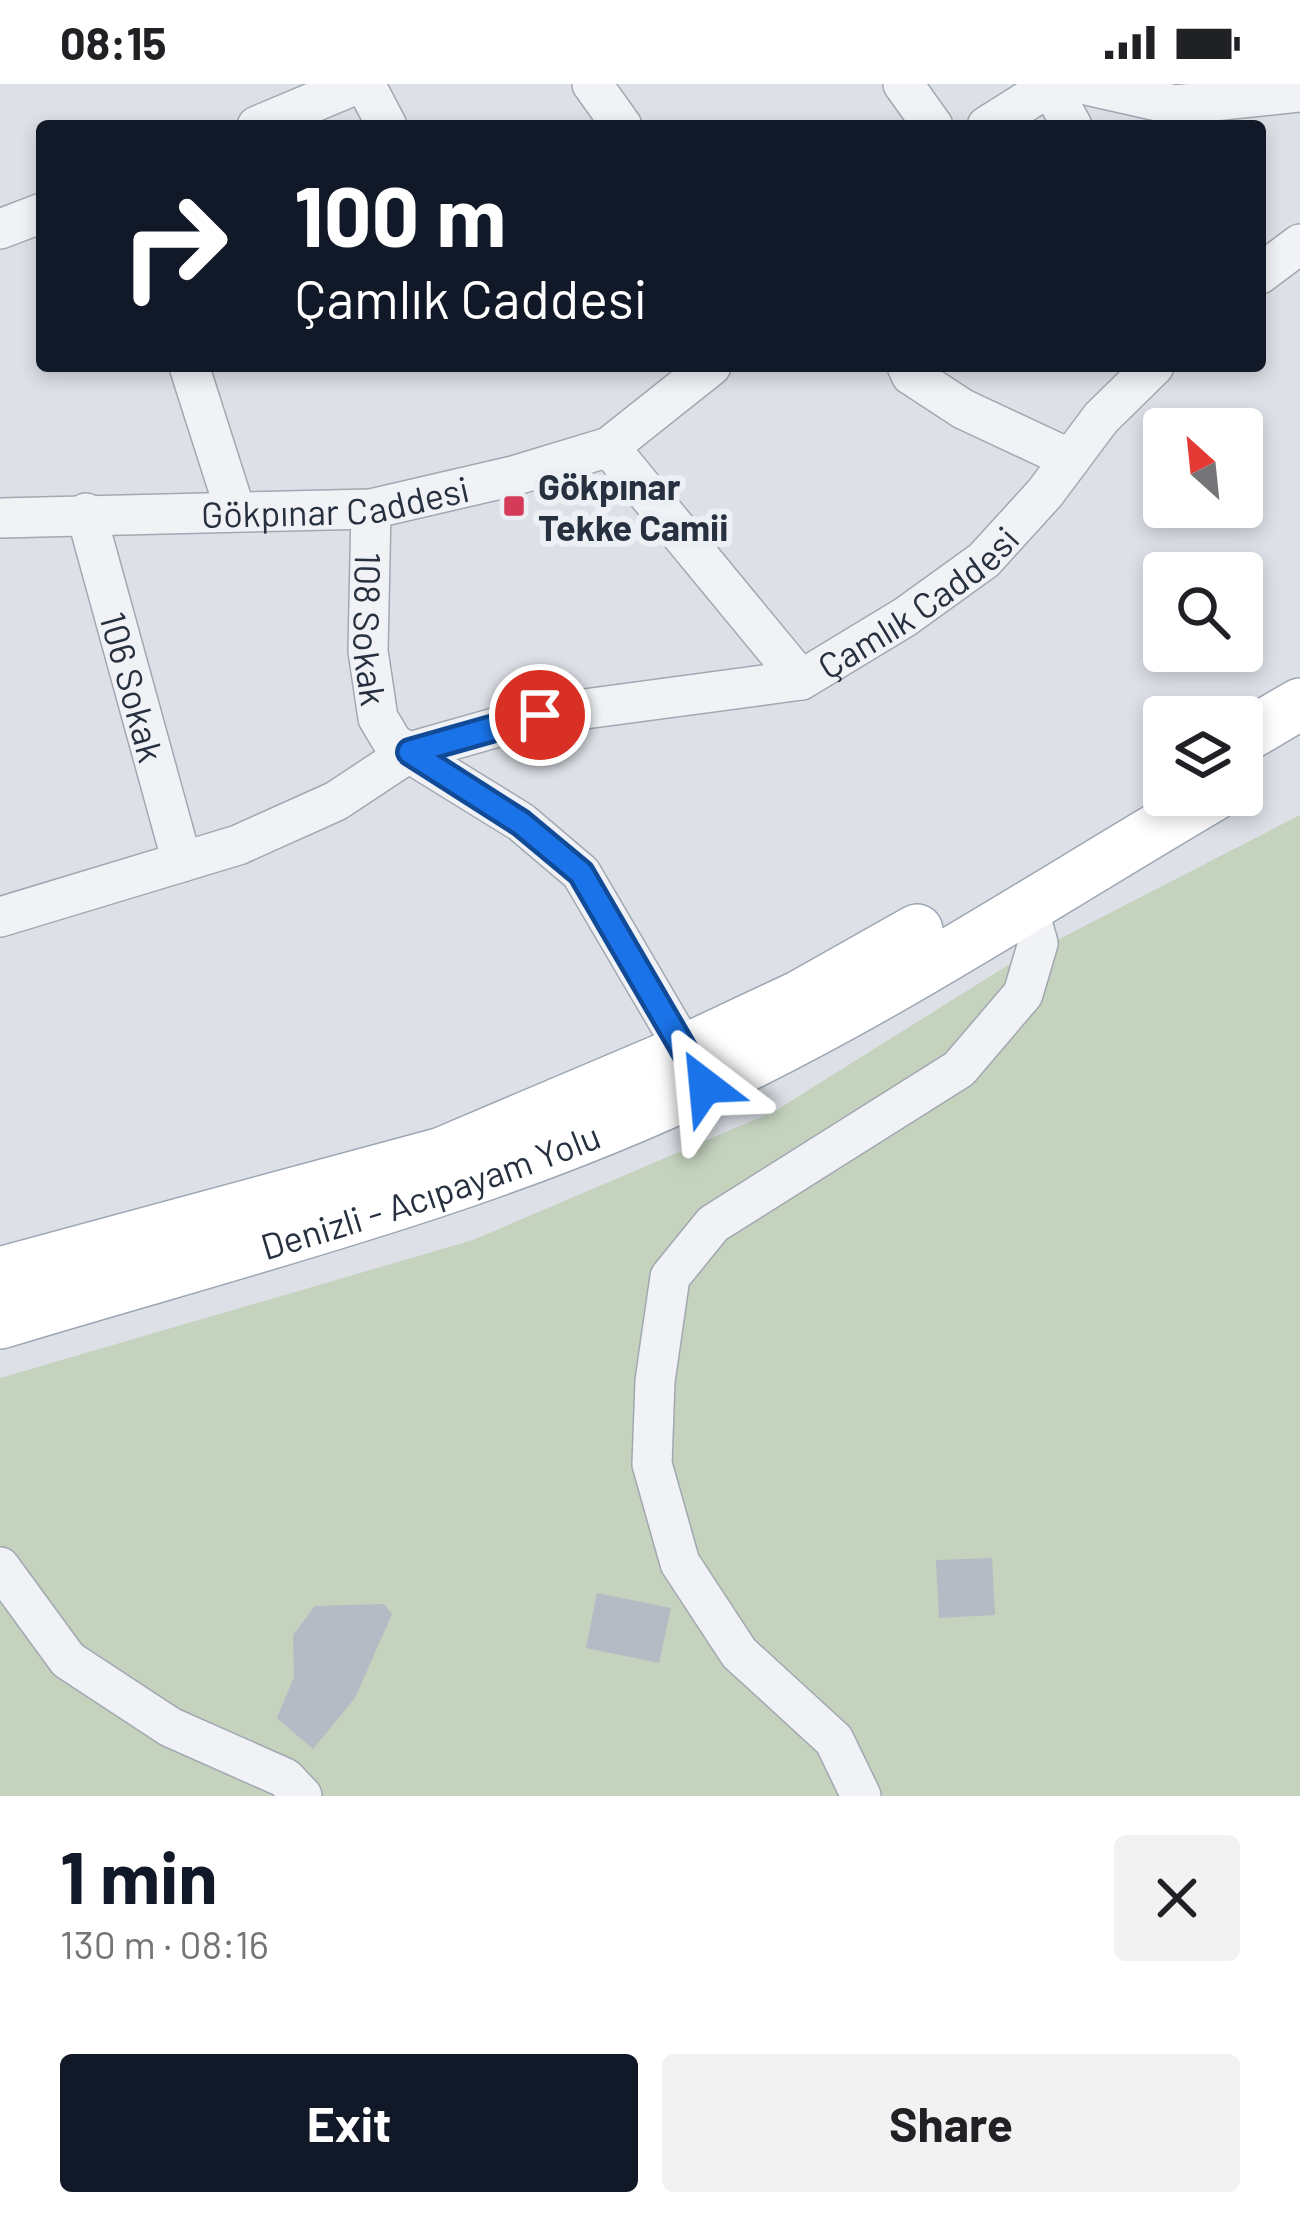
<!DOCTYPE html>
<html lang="en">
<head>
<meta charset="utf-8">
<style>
  :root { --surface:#fff; --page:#f2f2f2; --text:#202124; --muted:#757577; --accent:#111827 }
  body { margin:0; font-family:Barlow,sans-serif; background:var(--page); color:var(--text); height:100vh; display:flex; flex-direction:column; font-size:45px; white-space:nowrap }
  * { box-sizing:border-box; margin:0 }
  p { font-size:39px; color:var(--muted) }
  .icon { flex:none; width:66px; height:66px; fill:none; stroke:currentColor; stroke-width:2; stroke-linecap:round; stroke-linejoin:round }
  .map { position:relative; height:1712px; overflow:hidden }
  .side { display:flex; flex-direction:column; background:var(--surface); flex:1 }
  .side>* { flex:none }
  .guide { position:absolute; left:36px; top:36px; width:1230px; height:252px; border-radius:12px; box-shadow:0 6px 18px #0003; background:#111827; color:#fff; overflow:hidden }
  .needle { width:78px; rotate:333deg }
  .tools { position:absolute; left:1143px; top:324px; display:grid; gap:24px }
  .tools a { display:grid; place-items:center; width:120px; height:120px; border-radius:12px; background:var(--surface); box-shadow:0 6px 18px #0003; font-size:60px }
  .pin { position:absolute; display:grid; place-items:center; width:102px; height:102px; color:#fff; margin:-51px; border:6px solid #fff; border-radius:50%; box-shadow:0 3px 12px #0007 }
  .me { position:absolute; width:132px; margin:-66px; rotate:331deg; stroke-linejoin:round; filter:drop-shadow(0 0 9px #0008) }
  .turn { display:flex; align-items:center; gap:42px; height:252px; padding:0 60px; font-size:54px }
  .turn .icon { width:156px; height:156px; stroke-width:2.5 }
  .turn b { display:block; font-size:84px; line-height:102px }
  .round { display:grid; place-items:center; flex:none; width:126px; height:126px; border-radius:12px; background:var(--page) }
  .head { display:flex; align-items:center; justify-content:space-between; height:204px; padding:0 60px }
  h1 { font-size:72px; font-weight:700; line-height:90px; color:var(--accent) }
  .cta { display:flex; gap:24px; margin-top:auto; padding:24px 60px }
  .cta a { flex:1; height:138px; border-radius:12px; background:var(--accent); color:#fff; font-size:48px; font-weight:700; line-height:138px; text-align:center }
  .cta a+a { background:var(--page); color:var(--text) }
  .status { display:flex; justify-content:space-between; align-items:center; height:84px; padding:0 60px; background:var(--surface); direction:ltr }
  .status svg { height:33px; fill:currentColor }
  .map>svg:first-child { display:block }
  .green { fill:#c4d2be }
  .building { fill:#b4bbc4 }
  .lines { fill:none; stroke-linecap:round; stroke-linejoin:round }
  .minor-casing { stroke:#a2a8b1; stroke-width:42 }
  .major-casing { stroke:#9ca6b4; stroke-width:54 }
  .highway-casing { stroke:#848f9f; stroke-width:60 }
  .minor { stroke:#f0f2f6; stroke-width:39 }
  .major { stroke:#fff; stroke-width:51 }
  .highway { stroke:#fff; stroke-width:57 }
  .route-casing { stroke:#114b97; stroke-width:30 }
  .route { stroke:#1a73e8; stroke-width:21 }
  .poi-dot { fill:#d33b58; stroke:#ecf0f5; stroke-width:4.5 }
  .labels { text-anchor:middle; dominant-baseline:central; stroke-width:12; stroke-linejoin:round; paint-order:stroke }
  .poi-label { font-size:36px; font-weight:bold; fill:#26303f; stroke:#ecf0f5; text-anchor:start }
  .street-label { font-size:36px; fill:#26303f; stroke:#ecf0f5 }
</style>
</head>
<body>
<div class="status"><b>08:15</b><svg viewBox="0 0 49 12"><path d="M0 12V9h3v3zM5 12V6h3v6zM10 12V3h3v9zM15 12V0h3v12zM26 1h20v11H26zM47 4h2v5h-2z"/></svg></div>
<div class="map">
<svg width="1300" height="1712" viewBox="0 0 1300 1712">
  <rect width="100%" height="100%" fill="#dde1e7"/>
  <path class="green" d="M1300 731V1712H0V1294L473 1156 775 1027 1005 883Z"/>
  <g class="building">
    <path d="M992 1474 995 1531 939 1534 936 1476Z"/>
    <path d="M597 1509 671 1524 659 1579 586 1564Z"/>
    <path d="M384 1520 392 1530 355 1614 313 1665 277 1634 294 1593 293 1551 315 1522Z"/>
  </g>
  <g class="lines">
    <defs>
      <g id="minor">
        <path d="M365 0 387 42"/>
        <path d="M592 0 622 42"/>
        <path d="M903 0 933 42"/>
        <path d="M1049 0 1072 42"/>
        <path d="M1082 0 1175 21 1300 8"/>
        <path d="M257 42 357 0"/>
        <path d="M987 42 1049 3 1063 0"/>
        <path d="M0 145 42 129"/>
        <path d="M1260 190 1300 160"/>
        <path d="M189 282 235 426"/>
        <path d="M907 282 911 291 963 325 1070 375"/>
        <path d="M609 363 801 596"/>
        <path id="s1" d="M371 425 368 567 378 634 393 659 521 738 581 789 685 966"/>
        <path id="s2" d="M86 429 182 778"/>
        <path id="s3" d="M0 434 371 425 513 392 609 363 711 282"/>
        <path id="s4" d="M0 833 238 761 336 717 410 668 540 631 801 596 905 533 984 476 1045 409 1101 334 1154 282"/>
        <path d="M0 1483 68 1576 170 1643 285 1694 302 1712"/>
        <path d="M861 1712 834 1656 739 1569 680 1479 652 1380 655 1297 670 1193 713 1140 959 985 1023 910 1038 859 1027 820"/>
      </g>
      <g id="major">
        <path d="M1242 654 1300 620"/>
        <path d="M0 1189 442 1069 685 966 800 912 917 846"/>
        <path id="s5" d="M0 1239C237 1167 483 1107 708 1000 883 918 1047 809 1214 711"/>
      </g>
      <path id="highway" d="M685 966 705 1002"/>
    </defs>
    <use href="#minor" class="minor-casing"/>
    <use href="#major" class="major-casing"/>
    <use href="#highway" class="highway-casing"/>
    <use href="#minor" class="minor"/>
    <use href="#major" class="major"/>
    <use href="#highway" class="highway"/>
  </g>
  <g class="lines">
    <defs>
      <path id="route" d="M540 631 410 668 521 739 581 789 705 1002"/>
    </defs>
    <use href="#route" class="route-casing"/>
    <use href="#route" class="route"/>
  </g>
  <rect class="poi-dot" x="502" y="410" width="24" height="24" rx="6"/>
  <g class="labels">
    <g class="poi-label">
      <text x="538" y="401">Gökpınar<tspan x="538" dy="41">Tekke Camii</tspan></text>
    </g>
    <g class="street-label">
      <text stroke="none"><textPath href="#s3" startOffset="336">Gökpınar Caddesi</textPath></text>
      <text stroke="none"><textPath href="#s4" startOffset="984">Çamlık Caddesi</textPath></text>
      <text stroke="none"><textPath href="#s1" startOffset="120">108 Sokak</textPath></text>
      <text stroke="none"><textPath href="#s2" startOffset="180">106 Sokak</textPath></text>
      <text stroke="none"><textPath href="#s5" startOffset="450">Denizli - Acıpayam Yolu</textPath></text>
    </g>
  </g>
</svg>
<div class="tools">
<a><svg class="needle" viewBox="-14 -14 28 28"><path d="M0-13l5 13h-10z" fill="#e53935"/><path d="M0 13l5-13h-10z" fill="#757577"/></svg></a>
<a><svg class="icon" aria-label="search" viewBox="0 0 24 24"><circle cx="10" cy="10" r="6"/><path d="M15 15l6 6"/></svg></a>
<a><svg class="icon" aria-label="layers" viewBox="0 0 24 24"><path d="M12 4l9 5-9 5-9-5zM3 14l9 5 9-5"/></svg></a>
</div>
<div class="pin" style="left:540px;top:631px;background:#d93025"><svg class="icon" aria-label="arrive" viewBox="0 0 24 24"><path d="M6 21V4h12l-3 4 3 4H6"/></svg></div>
<svg class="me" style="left:705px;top:1002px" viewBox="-20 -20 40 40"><path d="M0-17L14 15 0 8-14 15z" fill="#1a73e8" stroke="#fff" stroke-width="4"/></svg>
<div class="guide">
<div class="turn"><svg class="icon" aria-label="right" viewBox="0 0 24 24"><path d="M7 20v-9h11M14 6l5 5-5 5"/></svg><div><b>100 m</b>Çamlık Caddesi</div></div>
</div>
</div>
<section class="side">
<div class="head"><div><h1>1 min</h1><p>130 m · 08:16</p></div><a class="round"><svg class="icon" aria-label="close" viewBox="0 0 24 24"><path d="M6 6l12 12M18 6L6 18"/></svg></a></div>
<div class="cta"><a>Exit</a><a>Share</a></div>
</section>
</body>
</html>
